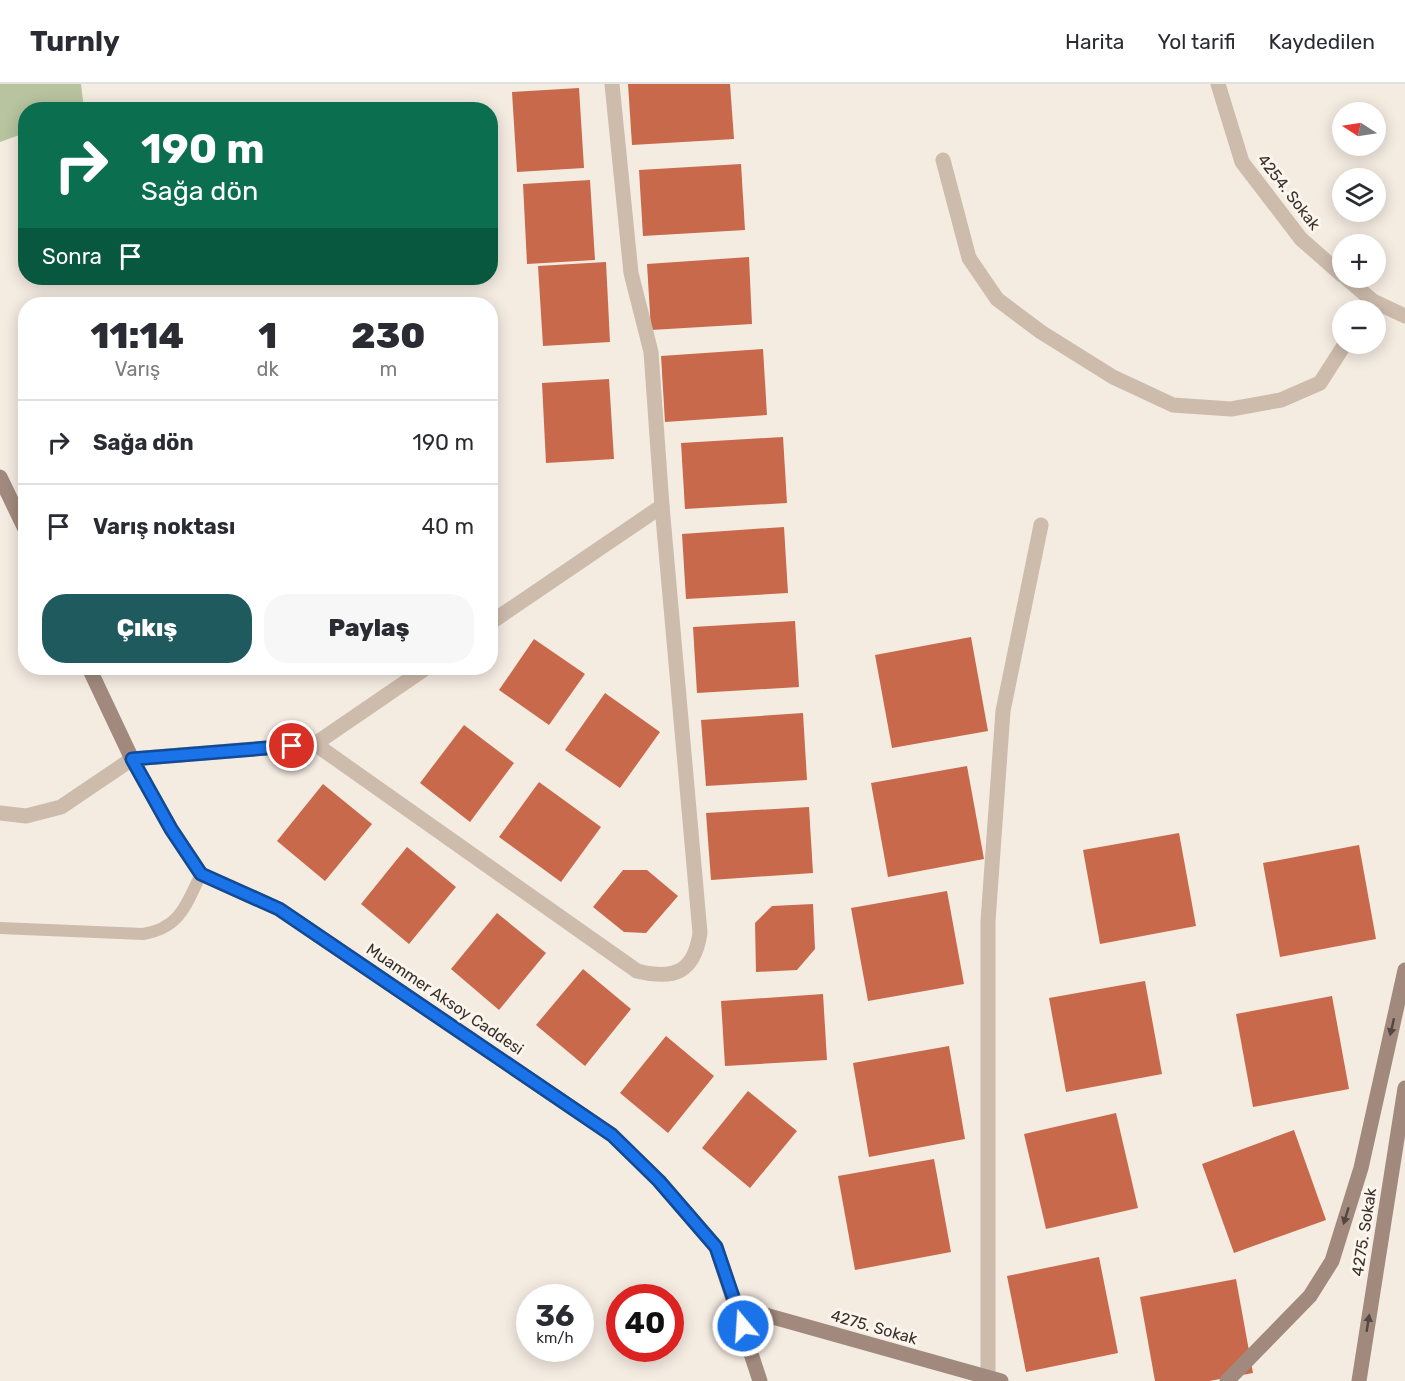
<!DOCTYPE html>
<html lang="tr">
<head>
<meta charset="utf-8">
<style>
  :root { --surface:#fff; --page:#f7f7f7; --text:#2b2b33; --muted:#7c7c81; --line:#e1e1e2; --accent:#1f5a5e }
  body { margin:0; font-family:Rubik,sans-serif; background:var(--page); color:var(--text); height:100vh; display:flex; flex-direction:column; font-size:22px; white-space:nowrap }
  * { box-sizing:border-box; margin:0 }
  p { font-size:20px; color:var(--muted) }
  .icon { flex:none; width:33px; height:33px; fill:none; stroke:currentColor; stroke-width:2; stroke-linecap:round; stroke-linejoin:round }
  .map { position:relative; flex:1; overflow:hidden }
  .drawer { position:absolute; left:18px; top:213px; width:480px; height:378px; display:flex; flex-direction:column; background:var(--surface); border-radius:24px; box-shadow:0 3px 15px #0003 }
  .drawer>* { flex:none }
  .banner { position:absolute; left:18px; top:18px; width:480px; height:183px; border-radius:24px; box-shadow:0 3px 15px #0003; background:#0b6e4f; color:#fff; overflow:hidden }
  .needle { width:39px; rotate:282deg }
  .tools { position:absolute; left:1332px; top:18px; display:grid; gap:12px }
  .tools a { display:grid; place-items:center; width:54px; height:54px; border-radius:50%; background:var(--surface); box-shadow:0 3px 15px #0003; font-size:30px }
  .speed { position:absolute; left:516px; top:1200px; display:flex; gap:12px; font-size:30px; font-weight:700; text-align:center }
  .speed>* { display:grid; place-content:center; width:78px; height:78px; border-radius:50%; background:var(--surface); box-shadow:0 3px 15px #0003; line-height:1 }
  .speed small { font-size:15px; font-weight:400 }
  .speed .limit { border:9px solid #d22; background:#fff; color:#111 }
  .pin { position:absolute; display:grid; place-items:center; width:51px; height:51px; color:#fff; margin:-26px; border:3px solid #fff; border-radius:50%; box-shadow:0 2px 6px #0007 }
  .me { position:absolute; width:66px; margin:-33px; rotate:342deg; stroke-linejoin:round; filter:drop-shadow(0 0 4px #0008) }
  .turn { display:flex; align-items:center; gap:21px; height:126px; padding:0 24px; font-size:27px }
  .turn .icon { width:78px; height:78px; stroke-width:2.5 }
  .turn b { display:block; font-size:42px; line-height:51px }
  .then { display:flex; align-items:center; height:57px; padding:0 24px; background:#0003; gap:12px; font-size:22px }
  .eta { display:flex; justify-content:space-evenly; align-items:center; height:102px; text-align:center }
  .eta b { font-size:36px; font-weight:800; line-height:42px }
  .action { display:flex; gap:12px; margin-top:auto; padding:12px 24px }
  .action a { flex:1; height:69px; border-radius:24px; background:var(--accent); color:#fff; font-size:24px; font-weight:800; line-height:69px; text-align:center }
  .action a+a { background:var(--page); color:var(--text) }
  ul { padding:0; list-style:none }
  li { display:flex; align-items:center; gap:18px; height:84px; padding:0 24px; border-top:2px solid var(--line) }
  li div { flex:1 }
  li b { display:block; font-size:22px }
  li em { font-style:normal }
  header { display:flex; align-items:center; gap:36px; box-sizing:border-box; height:84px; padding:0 30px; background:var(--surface); border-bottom:2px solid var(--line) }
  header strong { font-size:28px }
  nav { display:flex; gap:33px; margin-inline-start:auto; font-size:21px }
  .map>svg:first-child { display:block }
  .green { fill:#b8c4a0 }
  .building { fill:#c8694b }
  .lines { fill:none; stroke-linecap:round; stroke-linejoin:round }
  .lane { stroke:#cdbbac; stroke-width:12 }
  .street { stroke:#cdbbac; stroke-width:15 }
  .secondary { stroke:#a18a7d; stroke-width:15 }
  .oneway { fill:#544640 }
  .route-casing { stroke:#114b97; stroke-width:15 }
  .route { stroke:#1a73e8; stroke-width:10 }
  .labels { text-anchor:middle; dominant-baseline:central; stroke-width:6; stroke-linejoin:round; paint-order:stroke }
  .street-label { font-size:16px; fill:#3b302b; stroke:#fbf5ee }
</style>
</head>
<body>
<header>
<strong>Turnly</strong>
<nav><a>Harita</a><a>Yol tarifi</a><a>Kaydedilen</a></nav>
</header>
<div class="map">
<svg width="1405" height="1297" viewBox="0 0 1405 1297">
  <rect width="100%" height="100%" fill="#f4ebe1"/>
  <path class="green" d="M0 0H81L84 25 26 26 25 49 0 58Z"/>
  <g class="building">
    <path d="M628 0H730L734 55 632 61Z"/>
    <path d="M579 4 584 84 517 88 512 8Z"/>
    <path d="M741 80 745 146 643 152 639 86Z"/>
    <path d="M590 96 595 176 527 180 523 100Z"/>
    <path d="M749 173 752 240 651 246 647 180Z"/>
    <path d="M606 178 610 258 543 262 538 182Z"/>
    <path d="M763 265 767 331 665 338 661 272Z"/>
    <path d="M609 295 614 375 546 379 542 299Z"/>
    <path d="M783 353 787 419 685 425 681 359Z"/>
    <path d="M784 443 788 509 686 515 682 450Z"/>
    <path d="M795 537 799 603 697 609 693 543Z"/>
    <path d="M971 553 988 647 892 664 875 571Z"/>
    <path d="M534 555 585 590 549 641 499 606Z"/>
    <path d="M605 609 660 648 620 704 565 666Z"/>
    <path d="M803 629 807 696 706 702 701 636Z"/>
    <path d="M464 641 514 679 470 738 420 699Z"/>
    <path d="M967 682 984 775 888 793 871 699Z"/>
    <path d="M539 698 601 743 561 798 499 753Z"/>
    <path d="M323 700 372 740 325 797 277 757Z"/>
    <path d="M809 723 813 789 711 796 706 729Z"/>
    <path d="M1179 749 1196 842 1100 860 1083 766Z"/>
    <path d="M1359 761 1376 855 1280 873 1263 779Z"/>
    <path d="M407 763 456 803 409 860 361 820Z"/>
    <path d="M623 786H647L678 812 646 849 624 848 593 823Z"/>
    <path d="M947 807 964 900 868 917 851 824Z"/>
    <path d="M813 820 815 865 797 886 756 888 755 839 772 822Z"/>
    <path d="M497 829 546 869 499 926 451 885Z"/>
    <path d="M583 885 631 925 585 982 536 941Z"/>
    <path d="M1145 897 1162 990 1066 1008 1049 914Z"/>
    <path d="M823 910 827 976 725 982 721 917Z"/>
    <path d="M1332 912 1349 1005 1253 1023 1236 930Z"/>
    <path d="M666 952 714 992 668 1049 620 1009Z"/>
    <path d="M949 962 965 1055 869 1073 853 979Z"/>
    <path d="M748 1007 797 1047 750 1104 702 1064Z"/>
    <path d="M1116 1029 1138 1124 1046 1145 1024 1050Z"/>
    <path d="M1294 1046 1326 1136 1234 1169 1202 1080Z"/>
    <path d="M934 1075 951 1168 855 1186 838 1092Z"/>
    <path d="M1099 1173 1118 1269 1026 1288 1007 1192Z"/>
    <path d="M1236 1195 1253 1289 1209 1297H1155L1140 1213Z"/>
  </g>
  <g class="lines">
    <path class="lane" d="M0 844 143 850C180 844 186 821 201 790"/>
    <g class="street">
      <path d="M1218 0 1242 78 1301 155 1342 191"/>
      <path d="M943 76 969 174 997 215 1041 248 1113 293 1173 321 1231 325 1281 316 1320 299 1345 260"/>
      <path d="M1346 194 1373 217 1405 232"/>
      <path d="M490 539 662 422"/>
      <path d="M315 660 426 584"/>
      <path d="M0 729 26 732 61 723 132 675 315 660 637 887C674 896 694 889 700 849L662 422 651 268 631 189 612 0"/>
      <path d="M988 1297V837L1003 627 1041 441"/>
    </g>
    <g class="secondary">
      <path d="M0 393 26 447"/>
      <path d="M89 584 132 675 171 745 201 790 279 825 612 1051 659 1097 716 1163 760 1297"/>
      <path d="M737 1223 1001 1297"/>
      <path d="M1227 1297 1310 1212 1332 1177 1361 1084 1405 886"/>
      <path d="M1359 1297 1405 1004"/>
    </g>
  </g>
  <defs><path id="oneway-solid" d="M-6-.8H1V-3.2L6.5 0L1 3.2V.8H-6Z" transform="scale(1.5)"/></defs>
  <g class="oneway">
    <use href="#oneway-solid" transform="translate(1392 943) rotate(103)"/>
    <use href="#oneway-solid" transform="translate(1346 1132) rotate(107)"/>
    <use href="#oneway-solid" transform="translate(1368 1239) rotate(-81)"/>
  </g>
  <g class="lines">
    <defs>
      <path id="route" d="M292 662 132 675 171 745 201 790 279 825 612 1051 659 1097 716 1163 743 1242"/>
    </defs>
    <use href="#route" class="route-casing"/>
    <use href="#route" class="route"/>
  </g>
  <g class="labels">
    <g class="street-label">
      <text transform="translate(1289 108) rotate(52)">4254. Sokak</text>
      <text transform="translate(445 915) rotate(34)">Muammer Aksoy Caddesi</text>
      <text transform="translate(1364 1148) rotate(-81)">4275. Sokak</text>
      <text transform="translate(874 1243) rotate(16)">4275. Sokak</text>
    </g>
  </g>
</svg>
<div class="tools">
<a><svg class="needle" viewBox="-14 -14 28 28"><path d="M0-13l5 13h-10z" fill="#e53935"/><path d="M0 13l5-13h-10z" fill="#7c7c81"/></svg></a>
<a><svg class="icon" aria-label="layers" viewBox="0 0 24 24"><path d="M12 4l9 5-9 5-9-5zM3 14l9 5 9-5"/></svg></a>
<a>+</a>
<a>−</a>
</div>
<div class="speed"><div>36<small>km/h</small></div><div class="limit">40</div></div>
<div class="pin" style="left:292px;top:662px;background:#d93025"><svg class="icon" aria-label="arrive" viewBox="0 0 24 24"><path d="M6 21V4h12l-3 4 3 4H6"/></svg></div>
<svg class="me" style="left:743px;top:1242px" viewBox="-20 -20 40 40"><circle r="17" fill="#1a73e8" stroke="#fff" stroke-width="3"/><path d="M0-11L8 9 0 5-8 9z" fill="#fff"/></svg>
<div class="banner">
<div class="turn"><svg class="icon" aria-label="right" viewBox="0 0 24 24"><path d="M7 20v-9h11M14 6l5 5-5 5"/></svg><div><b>190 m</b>Sağa dön</div></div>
<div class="then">Sonra<svg class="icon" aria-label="arrive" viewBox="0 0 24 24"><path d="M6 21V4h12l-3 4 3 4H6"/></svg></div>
</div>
<section class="drawer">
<div class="eta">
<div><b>11:14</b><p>Varış</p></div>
<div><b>1</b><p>dk</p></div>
<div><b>230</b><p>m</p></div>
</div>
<ul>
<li><svg class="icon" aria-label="right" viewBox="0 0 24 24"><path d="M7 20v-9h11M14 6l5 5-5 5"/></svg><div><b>Sağa dön</b></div><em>190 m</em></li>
<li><svg class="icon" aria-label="arrive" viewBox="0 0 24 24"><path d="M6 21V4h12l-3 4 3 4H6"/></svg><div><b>Varış noktası</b></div><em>40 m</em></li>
</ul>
<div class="action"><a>Çıkış</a><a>Paylaş</a></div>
</section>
</div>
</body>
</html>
